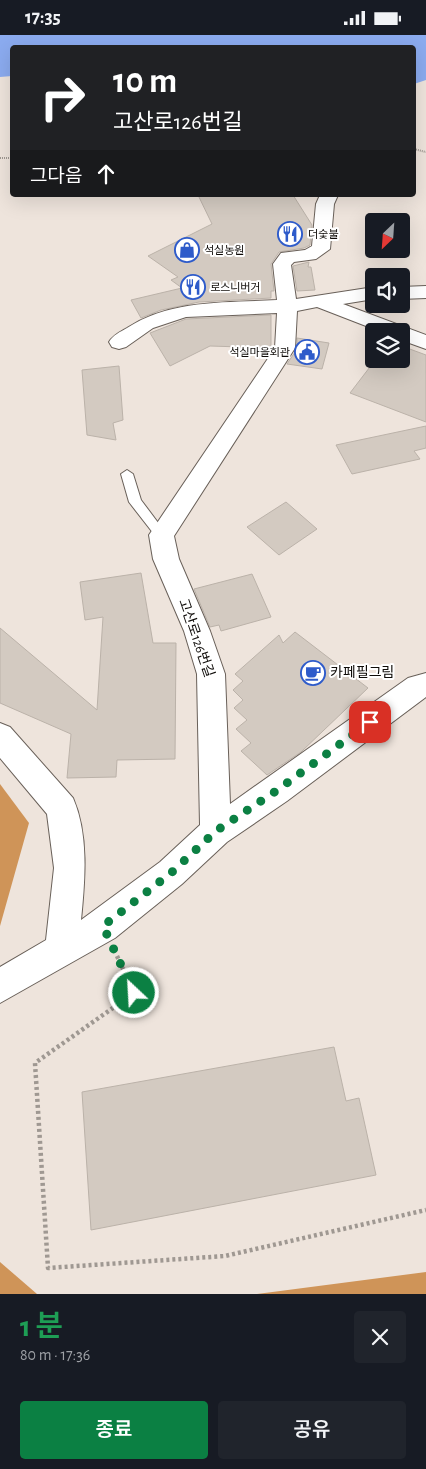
<!DOCTYPE html>
<html lang="ko">
<head>
<meta charset="utf-8">
<style>
  :root { --surface:#171b24; --page:#20242c; --text:#f1f3f6; --muted:#9ea1a6; --accent:#0b8043 }
  body { margin:0; font-family:"Alegreya Sans","Noto Sans KR",sans-serif; background:var(--page); color:var(--text); height:100vh; display:flex; flex-direction:column; font-size:19px; white-space:nowrap }
  * { box-sizing:border-box; margin:0 }
  p { font-size:16px; color:var(--muted) }
  .icon { flex:none; width:28px; height:28px; fill:none; stroke:currentColor; stroke-width:2; stroke-linecap:round; stroke-linejoin:round }
  .map { position:relative; height:1259px; overflow:hidden }
  .drawer { display:flex; flex-direction:column; background:var(--surface); flex:1 }
  .drawer>* { flex:none }
  .top-card { position:absolute; left:10px; top:10px; width:406px; height:152px; border-radius:5px; box-shadow:0 5px 20px #0002; background:#202124; color:#fff; overflow:hidden }
  .needle { width:32px; rotate:205deg }
  .fabs { position:absolute; left:365px; top:178px; display:grid; gap:10px }
  .fabs a { display:grid; place-items:center; width:45px; height:45px; border-radius:5px; background:var(--surface); box-shadow:0 5px 20px #0002; font-size:25px }
  .pin { position:absolute; display:grid; place-items:center; width:42px; height:42px; color:#fff; margin:-21px; border-radius:10px; box-shadow:0 2px 8px #0006 }
  .me { position:absolute; width:55px; margin:-28px; rotate:335deg; stroke-linejoin:round; filter:drop-shadow(0 0 4px #0008) }
  .turn { display:flex; align-items:center; gap:18px; height:105px; padding:0 20px; font-size:22px }
  .turn .icon { width:65px; height:65px; stroke-width:2.5 }
  .turn b { display:block; font-size:35px; line-height:42px }
  .then { display:flex; align-items:center; height:48px; padding:0 20px; background:#0003; gap:10px; font-size:19px }
  .round { display:grid; place-items:center; flex:none; width:52px; height:52px; border-radius:5px; background:var(--page) }
  .head { display:flex; align-items:center; justify-content:space-between; height:85px; padding:0 20px }
  h1 { font-size:30px; font-weight:600; line-height:38px; color:#1e9e55 }
  .button { display:flex; gap:10px; margin-top:auto; padding:10px 20px }
  .button a { flex:1; height:58px; border-radius:5px; background:var(--accent); color:#fff; font-size:20px; font-weight:600; line-height:58px; text-align:center }
  .button a+a { background:var(--page); color:var(--text) }
  .status { display:flex; justify-content:space-between; align-items:center; height:35px; padding:0 25px; background:var(--surface); direction:ltr }
  .status svg { height:14px; fill:currentColor }
  .map>svg:first-child { display:block }
  .forest { fill:#cf9458 }
  .water { fill:#8babef }
  .building { fill:#d3cac1; stroke:#bbb2a9 }
  .lines { fill:none; stroke-linecap:round; stroke-linejoin:round }
  .service-casing { stroke:#696059; stroke-width:2 }
  .minor-casing { stroke:#696059; stroke-width:2 }
  .path-far1 { stroke:#9f9892; stroke-width:2; stroke-dasharray:1 1; stroke-linecap:butt }
  .path { stroke:#9f9892; stroke-width:4.5; stroke-dasharray:3 3; stroke-linecap:butt }
  .service { fill:#fff; fill-rule:evenodd }
  .minor { fill:#fff; fill-rule:evenodd }
  .route { stroke:#0b8043; stroke-width:9; stroke-dasharray:0 16.2 }
  .labels { text-anchor:middle; dominant-baseline:central; stroke-width:4; stroke-linejoin:round; paint-order:stroke }
  .far-poi-label { font-size:11px; fill:#0e0b08; stroke:#fff; text-anchor:start }
  .street-label { font-size:14px; fill:#0e0b08; stroke:#fff }
  .poi-label { font-size:14px; fill:#0e0b08; stroke:#fff; text-anchor:start }
</style>
</head>
<body>
<div class="status"><b>17:35</b><svg viewBox="0 0 49 12"><path d="M0 12V9h3v3zM5 12V6h3v6zM10 12V3h3v9zM15 12V0h3v12zM26 1h20v11H26zM47 4h2v5h-2z"/></svg></div>
<div class="map">
<svg width="426" height="1259" viewBox="0 0 426 1259">
  <rect width="100%" height="100%" fill="#eee4dc"/>
  <g class="forest">
    <path d="M0 749 29 788 0 891Z"/>
    <path d="M0 1227 37 1259H0Z"/>
    <path d="M426 1237V1259H257Z"/>
  </g>
  <path class="water" d="M0 0H426V45L414 49V12H12V41L0 42Z"/>
  <g class="building">
    <path d="M198 160H293L312 190 310 210 304 213 279 217 271 229 274 256H271V263L199 267 161 275 141 283 131 265 182 253 171 245 178 242 148 221 212 189Z"/>
    <path d="M309 227 308 232H311L315 255 297 256 293 231Z"/>
    <path d="M271 280V313L210 311 170 331 150 298 186 284Z"/>
    <path d="M297 303 329 308 322 334 287 329 297 314Z"/>
    <path d="M407 313 426 320V387L350 358 376 324H401V318Z"/>
    <path d="M119 331 123 385 113 388 116 405 87 400 82 335Z"/>
    <path d="M426 391V413L414 416 420 424 352 439 336 410Z"/>
    <path d="M286 467 317 494 279 520 247 492Z"/>
    <path d="M141 538 153 608H176L175 724 117 725 116 742 67 743 71 699 0 668V593L97 675 103 582 85 585 80 547Z"/>
    <path d="M252 539 271 582 221 596 219 590 210 592 194 554Z"/>
    <path d="M295 597 368 653 301 717 267 740 241 716 251 708 236 694 247 685 234 673 243 665 233 655 243 646 235 639 279 600 283 608Z"/>
    <path d="M334 1012 346 1066 359 1063 376 1140 91 1195 82 1057Z"/>
  </g>
  <g class="lines">
    <defs>
      <path id="service" d="M127 435 133 439 141 465 165 497 167 500 165 503H157L129 467 121 439Z"/>
      <g id="minor">
        <path d="M320 160H338L334 169 330 214 316 224 294 227 291 230 296 264 374 252V264L343 269 426 300V314L401 305V296H379L317 272 297 276 295 313 174 501 179 524 210 596 225 639 230 769 408 643 426 638V662L287 766 227 807 182 849 115 903 0 968V932L46 905 54 833 47 779 0 723V688L10 692 73 763C89 800 85 845 81 885L160 827 200 790 197 639 184 596 153 524 149 500 275 313 277 278 186 282 153 293 126 312 119 314 112 312 109 307C113 300 120 297 127 293 171 264 226 268 277 265L273 229 281 218 305 215 312 211 316 169Z"/>
        <path d="M426 251V263L401 264V252Z"/>
      </g>
    </defs>
    <use href="#service" class="service-casing"/>
    <use href="#minor" class="minor-casing"/>
    <g class="path-far1">
      <path d="M414 114 426 117"/>
      <path d="M0 123H12"/>
    </g>
    <path class="path" d="M117 921 134 958 35 1028 48 1233 225 1221 426 1175"/>
    <use href="#service" class="service"/>
    <use href="#minor" class="minor"/>
  </g>
  <g class="lines">
    <path class="route" d="M134 958 103 891 171 838 216 796 276 756 370 687"/>
  </g>
  <defs>
    <symbol id="restaurant-ring" viewBox="-11 -11 22 22"><circle r="9.5" fill="#fff" stroke="#2e5bca" stroke-width="1.5"/><path d="M-5-6h1v4h1v-4h1v4h1v-4h1v5L-1.5 .5V6h-2V.5L-5-1ZM5-6V6H3V1.5H1.5Q1.5-4 5-6Z" fill="#2e5bca"/></symbol>
    <symbol id="shop-ring" viewBox="-11 -11 22 22"><circle r="9.5" fill="#fff" stroke="#2e5bca" stroke-width="1.5"/><path d="M-5-2.5h2.3a2.7 3.5 0 0 1 5.4 0H5L5.5 6h-11ZM-1.5-2.5h3a1.5 2.3 0 0 0-3 0Z" fill="#2e5bca"/></symbol>
    <symbol id="civic-ring" viewBox="-11 -11 22 22"><circle r="9.5" fill="#fff" stroke="#2e5bca" stroke-width="1.5"/><path d="M-.6-6.5H3V-4.5H.6V-3L4-1V1h2V6H-6V1h2V-1L-.6-3ZM-1.2 2.5V6h2.4V2.5Z" fill="#2e5bca"/></symbol>
    <symbol id="cafe-ring" viewBox="-11 -11 22 22"><circle r="9.5" fill="#fff" stroke="#2e5bca" stroke-width="1.5"/><path d="M-5.5-4.5H6V0H3Q3 3.5 0 3.5H-2.5Q-5.5 3.5-5.5 0ZM3-3.2v2h1.7v-2ZM-6 4.5H4V6H-6Z" fill="#2e5bca"/></symbol>
  </defs>
  <g fill-rule="evenodd">
    <use href="#restaurant-ring" x="276" y="185" width="28" height="28"/>
    <use href="#shop-ring" x="173" y="201" width="28" height="28"/>
    <use href="#restaurant-ring" x="179" y="238" width="28" height="28"/>
    <use href="#civic-ring" x="293" y="303" width="28" height="28"/>
    <use href="#cafe-ring" x="299" y="624" width="28" height="28"/>
  </g>
  <g class="labels">
    <g class="far-poi-label">
      <text x="308" y="199">더숯불</text>
      <text x="204" y="215">석실농원</text>
      <text x="210" y="252">로스니버거</text>
      <text x="290" y="317" text-anchor="end">석실마을회관</text>
    </g>
    <g class="street-label">
      <text transform="translate(196 603) rotate(71)">고산로126번길</text>
    </g>
    <g class="poi-label">
      <text x="330" y="638">카페필그림</text>
    </g>
  </g>
</svg>
<div class="fabs">
<a><svg class="needle" viewBox="-14 -14 28 28"><path d="M0-13l5 13h-10z" fill="#e53935"/><path d="M0 13l5-13h-10z" fill="#9ea1a6"/></svg></a>
<a><svg class="icon" aria-label="sound" viewBox="0 0 24 24"><path d="M4 9h4l5-4v14l-5-4H4zM17 9q2 3 0 6"/></svg></a>
<a><svg class="icon" aria-label="layers" viewBox="0 0 24 24"><path d="M12 4l9 5-9 5-9-5zM3 14l9 5 9-5"/></svg></a>
</div>
<div class="pin" style="left:370px;top:687px;background:#d93025"><svg class="icon" aria-label="arrive" viewBox="0 0 24 24"><path d="M6 21V4h12l-3 4 3 4H6"/></svg></div>
<svg class="me" style="left:134px;top:958px" viewBox="-20 -20 40 40"><circle r="17" fill="#0b8043" stroke="#fff" stroke-width="3"/><path d="M0-11L8 9 0 5-8 9z" fill="#fff"/></svg>
<div class="top-card">
<div class="turn"><svg class="icon" aria-label="right" viewBox="0 0 24 24"><path d="M7 20v-9h11M14 6l5 5-5 5"/></svg><div><b>10 m</b>고산로126번길</div></div>
<div class="then">그다음<svg class="icon" aria-label="ahead" viewBox="0 0 24 24"><path d="M12 20V5M6 11l6-6 6 6"/></svg></div>
</div>
</div>
<section class="drawer">
<div class="head"><div><h1>1 분</h1><p>80 m · 17:36</p></div><a class="round"><svg class="icon" aria-label="close" viewBox="0 0 24 24"><path d="M6 6l12 12M18 6L6 18"/></svg></a></div>
<div class="button"><a>종료</a><a>공유</a></div>
</section>
</body>
</html>
